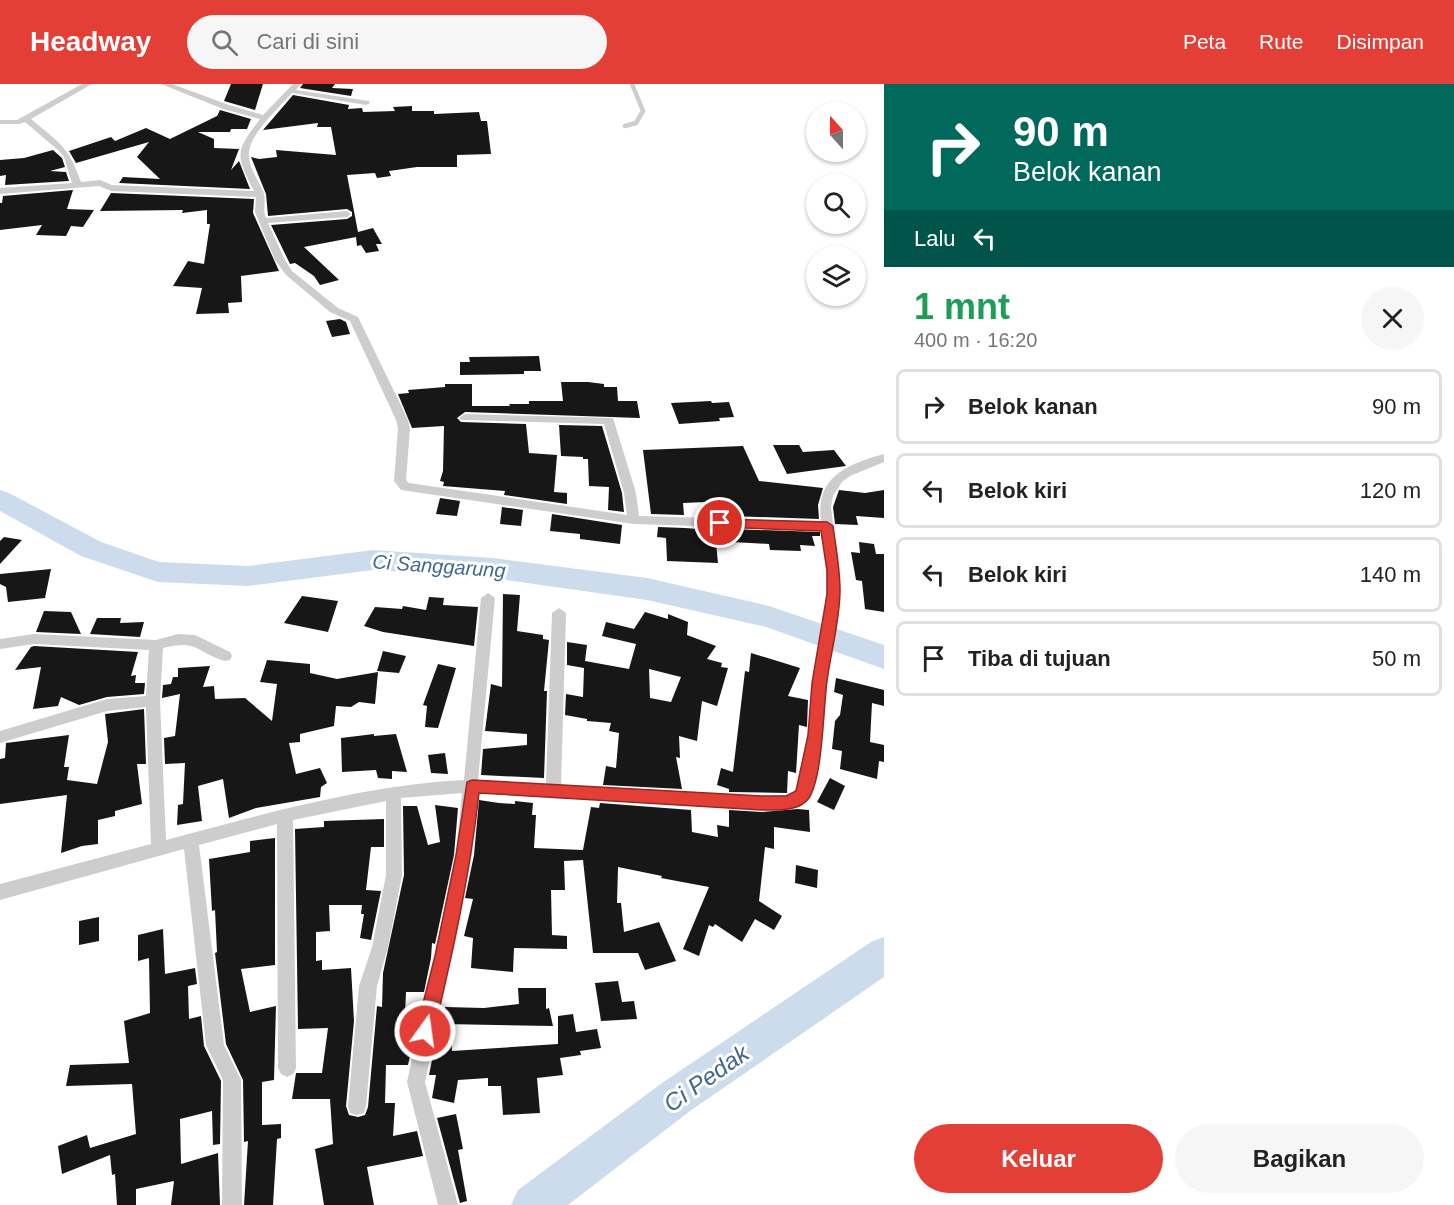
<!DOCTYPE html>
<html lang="id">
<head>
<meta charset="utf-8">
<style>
  :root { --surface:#fff; --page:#f6f6f6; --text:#222; --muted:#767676; --line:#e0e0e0; --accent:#e33f37 }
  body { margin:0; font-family:Arial,sans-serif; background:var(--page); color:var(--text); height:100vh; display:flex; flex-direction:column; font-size:22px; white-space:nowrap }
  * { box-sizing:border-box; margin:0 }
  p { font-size:20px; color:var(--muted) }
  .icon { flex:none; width:33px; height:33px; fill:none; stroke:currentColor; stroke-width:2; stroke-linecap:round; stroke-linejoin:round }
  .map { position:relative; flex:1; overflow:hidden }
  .sheet { display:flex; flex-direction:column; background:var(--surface); width:570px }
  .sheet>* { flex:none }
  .guide { background:#00695c; color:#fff; overflow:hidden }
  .needle { width:39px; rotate:339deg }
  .controls { position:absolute; left:806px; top:18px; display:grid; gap:12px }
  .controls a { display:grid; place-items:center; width:60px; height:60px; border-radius:50%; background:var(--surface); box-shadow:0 2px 4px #0004; font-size:30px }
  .pin { position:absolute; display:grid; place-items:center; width:51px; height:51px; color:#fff; margin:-26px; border:3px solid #fff; border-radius:50%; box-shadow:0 2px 6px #0007 }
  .me { position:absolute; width:66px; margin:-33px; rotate:14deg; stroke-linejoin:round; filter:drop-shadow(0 0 4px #0008) }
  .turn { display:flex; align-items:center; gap:21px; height:126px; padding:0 30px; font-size:27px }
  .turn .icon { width:78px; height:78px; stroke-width:2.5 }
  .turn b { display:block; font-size:42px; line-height:51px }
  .then { display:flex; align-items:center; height:57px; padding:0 30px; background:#0003; gap:12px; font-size:22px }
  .round { display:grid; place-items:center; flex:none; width:63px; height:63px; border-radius:32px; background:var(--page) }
  .head { display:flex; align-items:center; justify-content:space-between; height:102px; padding:0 30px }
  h1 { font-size:36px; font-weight:700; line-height:45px; color:#1e9e55 }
  .primary-button { display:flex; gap:12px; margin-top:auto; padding:12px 30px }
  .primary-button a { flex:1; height:69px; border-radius:36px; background:var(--accent); color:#fff; font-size:24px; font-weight:700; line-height:69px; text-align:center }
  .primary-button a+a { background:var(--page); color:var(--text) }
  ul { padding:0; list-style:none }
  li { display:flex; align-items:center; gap:18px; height:75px; margin:0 12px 9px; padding:0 18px; border:3px solid var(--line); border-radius:9px }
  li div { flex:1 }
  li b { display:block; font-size:22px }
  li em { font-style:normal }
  header { display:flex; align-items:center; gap:36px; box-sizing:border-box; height:84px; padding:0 30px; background:var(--accent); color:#fff }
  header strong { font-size:28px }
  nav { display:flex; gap:33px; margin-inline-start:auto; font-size:21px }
  .search { width:420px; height:54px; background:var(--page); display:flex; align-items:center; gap:15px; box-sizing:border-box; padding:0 21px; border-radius:33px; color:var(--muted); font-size:22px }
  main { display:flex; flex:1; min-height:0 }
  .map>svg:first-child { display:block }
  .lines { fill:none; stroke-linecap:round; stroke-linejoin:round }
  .river { fill:#ccdcec; fill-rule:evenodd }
  .building { fill:#171717; fill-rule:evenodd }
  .service { stroke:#cdcdcd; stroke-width:4.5 }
  .minor { fill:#cdcdcd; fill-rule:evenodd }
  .route { fill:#e33f37; stroke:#942924; stroke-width:1.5 }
  .labels { text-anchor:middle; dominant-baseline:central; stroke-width:6; stroke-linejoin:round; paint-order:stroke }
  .water-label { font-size:20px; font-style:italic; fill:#3f6792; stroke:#fff }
  .near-water-label { font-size:24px; font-style:italic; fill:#3f6792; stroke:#fff }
</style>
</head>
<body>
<header>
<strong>Headway</strong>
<div class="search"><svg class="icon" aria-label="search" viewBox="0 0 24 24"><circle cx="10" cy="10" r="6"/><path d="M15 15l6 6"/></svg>Cari di sini</div>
<nav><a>Peta</a><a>Rute</a><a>Disimpan</a></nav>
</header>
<main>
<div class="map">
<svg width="884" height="1121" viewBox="0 0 884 1121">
  <rect width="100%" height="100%" fill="#fff"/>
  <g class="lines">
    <g class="river">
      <path d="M0 406 9 409 101 458 159 478 248 482 373 466 492 474 647 494 769 522 884 561V585L766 543 647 516 492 494 373 486 248 502 158 498 81 472 0 427Z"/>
      <path d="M884 853V893L690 1027 568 1121H511L518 1106 662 999 871 858Z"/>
    </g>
  </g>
  <g class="building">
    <path d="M231 0H263L255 26 224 17Z"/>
    <path d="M303 0H335L332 4 353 5 351 12 300 4Z"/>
    <path d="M293 11 349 21 348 25 362 24 363 28 395 27 393 23 412 22V27H434V30L479 28 481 37H487L491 70 457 71V83H417L389 87 391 92 377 94 375 89 347 91 358 148 373 144 382 160H376L379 167 366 169 361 161 357 162 356 153 304 163 339 196 320 201 314 192 295 179 290 180 271 141 347 135 352 132V128L347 125 268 132 266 110 251 73 259 75 277 73 276 66 336 71 331 43H317L318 39 263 46Z"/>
    <path d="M220 26 251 35 247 45H231L230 48H198L214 55V64L239 65 231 86 239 77 250 105 119 99 123 93 160 95 137 73 149 58 76 79 69 67 111 53 115 57 146 44 170 55 217 32Z"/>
    <path d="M53 66 62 74 65 83 50 87 66 88 69 97 5 101 6 91 0 92V76L24 74Z"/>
    <path d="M73 106 67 125 94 126 83 143 71 142 66 152 36 151 42 141 0 146V119H2L3 112Z"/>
    <path d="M111 109 254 115 253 129 279 187 241 192 242 218 228 219 229 229 196 230 202 204 173 202 188 177 204 180 210 140H207V126L182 129 183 126 100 127Z"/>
    <path d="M340 235 346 238 350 250 332 253 326 237Z"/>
    <path d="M539 272 541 287H524V290L460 291V278H470L469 273Z"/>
    <path d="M561 298H588L604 300V303H617L618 317H637L640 334 465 328 457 334 461 338 526 340 529 369 557 371 554 408 567 409V420L504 411 505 407 443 402 444 398 440 397 443 387 444 342 412 344 398 310 409 309 408 306 445 303V300H472V322H510L509 320H529V317H563Z"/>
    <path d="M711 317 712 319 729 318 734 333 719 334 720 337 679 340 671 319Z"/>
    <path d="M559 341 602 342 622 409 624 428 608 426 609 403 589 402 588 375H583V373L561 372Z"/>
    <path d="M773 361H799L803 368 834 366 846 382 787 390Z"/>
    <path d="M743 362 759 397 823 404 818 421 819 435 731 432 729 417 683 419 684 431 651 430 643 366Z"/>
    <path d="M839 406 865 409 884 406V434L856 432 858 441 835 440 833 423Z"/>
    <path d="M440 414 460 417 457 432 436 430Z"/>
    <path d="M502 423 523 426 521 442 500 440Z"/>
    <path d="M552 430 622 441 620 460 580 455V450L550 447Z"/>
    <path d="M658 443 685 444 698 445V449H715L718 479 667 477 666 454 657 453Z"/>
    <path d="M729 445 820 448V452H812L815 462 800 461 801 467 770 466 769 460 732 458Z"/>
    <path d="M4 453 22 456 0 480V457Z"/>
    <path d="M859 458 874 460 876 470H884V528L865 525 862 497 856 496 851 468 860 469Z"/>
    <path d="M51 485 45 514 8 518 6 503 0 500V490Z"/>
    <path d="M503 510 520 511 517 547 543 551V555L549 556 544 607H547L544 694 481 691 483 665 527 661V650L485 647 491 600 502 603Z"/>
    <path d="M302 512 338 517 328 548 284 539Z"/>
    <path d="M429 513 444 514 443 521 478 523 474 562 383 548 364 542 375 523 402 525 403 522 426 526Z"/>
    <path d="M44 527 71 528 81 550 36 548Z"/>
    <path d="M645 528 668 535V530L688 538 687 551 716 562 707 575 722 579 721 583 728 584 717 622 702 617 697 657 679 652 680 674 676 673 682 705 603 701 606 682 616 684 619 649 609 647 611 639 587 637V635L565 631 566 610 583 613 584 584 567 581V558L587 561 585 577 629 585 636 560 602 552 606 538 634 545ZM649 585 681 593 671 618 650 614Z"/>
    <path d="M97 534H121L120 539 144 538 140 553 90 550Z"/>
    <path d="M34 562 138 568 131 592 136 591 135 599H145L144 610 107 613 79 621 61 613 58 622 33 625 41 583 15 586 31 563Z"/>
    <path d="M383 567 406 572 399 589 377 587Z"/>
    <path d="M751 569 800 584 788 612 808 616 807 643 799 641 796 689 788 687 787 709 729 708V705L717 701 721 684 733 688 745 587 749 588Z"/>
    <path d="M267 576 310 580V589L337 595 378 588 375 620 359 618 351 623 336 622 334 642 300 650V658L289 659 296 690 320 684 327 699 321 703 320 713 256 724 229 734 223 695 198 702 202 737 177 741 178 721 183 720 185 679 165 680 164 654 175 652 180 610 162 614 163 601 171 600 173 593H178V584L210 582 203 603 214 602 215 615 245 614 272 637 277 600 260 598Z"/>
    <path d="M438 580 456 584 438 644 425 643 427 622 423 621Z"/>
    <path d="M836 594 884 606V622L872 619 870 658 884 661V678L879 677 877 695 840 685 842 667 832 665 835 637 840 631 843 611 834 608Z"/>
    <path d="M144 625 146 680H137L142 720 115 727V732L98 736V760L82 762 61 769 67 711 0 720V675L5 674 6 659 69 651 64 683H69L67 696 97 700 108 658 105 630Z"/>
    <path d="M374 650V652L396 650 407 688 392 687V695L378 694 376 686 342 688 341 654Z"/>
    <path d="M445 669 448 690 431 689 428 671Z"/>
    <path d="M830 694 845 702 834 726 817 718Z"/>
    <path d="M479 716 499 719 515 720V717L533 719 532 731H536L534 764 583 766 591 723 599 724 600 719 691 726 692 748 718 753 717 741 729 743V726L762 728 798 725 809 726 810 748 774 743V765L765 763 759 817 782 832 774 846 755 835 742 858 715 840 713 843 709 841 699 872 683 865 709 803 661 794 662 792 618 783 617 819H621L624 848 659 838 676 877 645 886 638 869H593L583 776 564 777 565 806H551L552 851 567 852V865L514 864 513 888 471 884 473 854 464 852 473 815 465 814 474 771Z"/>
    <path d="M435 721 458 724 454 771 435 860 432 859 431 874 424 908H406L404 954H411V959L413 958 408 981H386L385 1019H395L393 1052 417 1047 423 1072 367 1083 374 1121H324L315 1065 333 1060 330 1015H292L296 989H322L328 944 298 945 295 745 324 743V737L384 735V763H371L366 806 381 807 371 856 360 854 364 830H361L362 821H329L330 847 316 848V877L322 876V886L351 884 354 937 346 1022 349 1031 358 1033 365 1031 368 1023 377 922 382 923 383 889 404 791 403 722H417L428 761 440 758Z"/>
    <path d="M275 754V881L241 885 250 928 276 922 274 996 262 998V1041L281 1040V1054L277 1055 273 1121H244L248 1057 244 1058 243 996 226 960 215 869 217 868 215 826 212 827 209 775 250 768V757Z"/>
    <path d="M796 781 818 786 817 804 795 799Z"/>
    <path d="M99 833V857L79 861V837Z"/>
    <path d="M163 845 165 890 195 884 197 900 188 902 189 935 201 932 204 962 221 997 220 1060 213 1061 212 1027 180 1035 181 1080 218 1069 220 1121H171L174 1097 136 1105V1121H117L115 1090 112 1091 110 1071 62 1090 58 1062 87 1051 90 1064 136 1050 132 1000 66 1002 70 981 129 979 124 937 150 929 149 874 138 877V851Z"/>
    <path d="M618 897 622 918 634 917 637 935 601 937 595 899Z"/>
    <path d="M518 904H546V925L549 924 553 942 444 940 445 923 484 924 519 920Z"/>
    <path d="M573 930 576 948 597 945 601 964 580 967 581 971 560 974 563 991 537 994 540 1029 503 1031 501 1002H488V994L458 996 454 1019 432 1014 436 991H429L436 956 451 954 452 967 558 960V932Z"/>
    <path d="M456 1030 463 1065 458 1066 467 1117 460 1119 437 1034Z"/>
  </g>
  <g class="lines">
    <path class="service" d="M625 42 636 39 643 27 632 0"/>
    <path class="minor" d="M82 0H92L31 35C59 59 68 61 81 98L100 96 112 101 254 107C235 70 235 68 260 35L223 25 161 0H172L229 21 263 31 293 0H301L296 6 369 17 370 19 366 21 292 9C279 24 246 53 249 73 250 86 258 95 263 107 267 116 262 125 266 134L347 127 351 130 347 133 268 139 285 176 292 187 338 224 358 233 408 336 410 344 406 396 409 399 627 431 624 409 604 340 461 336 459 334 465 330 613 334 636 409 639 432 821 437C815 393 847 380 884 370V378L850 392 842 398 833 412 831 423 839 487V510L827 599 823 651 813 706 800 722 762 726 477 709 472 771 425 998 458 1121H438L407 998 456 771 462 709 401 714 402 791 388 863 377 902 366 1022 364 1029 357 1031 350 1029 348 1022 359 902 372 863 386 791V717L293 736 296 984 293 990 287 993 281 990 278 984 277 740 199 761 224 961 241 996 242 1121H222L223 996 206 961 184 765 0 816V800L151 760 146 623 107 627 0 659V647L107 615 146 612 149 566 34 560 0 565V555L34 550 156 556 178 550 195 551 230 568 232 572 230 576 225 577C196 568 197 555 163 564L160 617 166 756C264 730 363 701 464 696L481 514 488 509 495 514 478 696 546 700 552 529 559 524 566 529 561 701 762 712 791 711C810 690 810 627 813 598 817 569 824 540 826 511 828 489 824 468 822 446L634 440 401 406 394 397 398 344 396 336 350 237 330 228 286 191 275 176 255 128 256 113 111 107 99 102 0 110V104L72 99 64 73 58 66 25 38 19 40H0V36H17Z"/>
  </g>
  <path class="route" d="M720 435 827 438 833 442C836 464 840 485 840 506 840 536 831 567 827 597 823 625 823 692 809 714 799 728 776 726 762 726L479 709C470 790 453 868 434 947L432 953 425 956 419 953 416 947 435 872 456 771 467 698 472 696 762 712H786L796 707 808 651 812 599 827 510V487L821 447 720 443 714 439Z"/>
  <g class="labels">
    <g class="water-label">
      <text transform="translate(439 482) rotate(4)">Ci Sanggarung</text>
    </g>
    <g class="near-water-label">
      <text transform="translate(706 994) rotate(-35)">Ci Pedak</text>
    </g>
  </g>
</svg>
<div class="controls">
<a><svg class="needle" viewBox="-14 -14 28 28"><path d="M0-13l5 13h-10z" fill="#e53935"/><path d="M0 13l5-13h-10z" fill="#767676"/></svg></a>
<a><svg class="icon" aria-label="search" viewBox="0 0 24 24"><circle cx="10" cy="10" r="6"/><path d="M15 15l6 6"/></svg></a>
<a><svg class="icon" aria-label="layers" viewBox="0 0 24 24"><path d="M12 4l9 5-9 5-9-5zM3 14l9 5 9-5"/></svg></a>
</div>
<div class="pin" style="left:720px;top:439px;background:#d93025"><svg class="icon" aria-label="arrive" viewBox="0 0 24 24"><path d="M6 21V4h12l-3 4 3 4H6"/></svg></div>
<svg class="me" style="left:425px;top:947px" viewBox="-20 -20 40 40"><circle r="17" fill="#e33f37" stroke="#fff" stroke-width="3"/><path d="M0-11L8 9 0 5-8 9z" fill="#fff"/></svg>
</div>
<section class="sheet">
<div class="guide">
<div class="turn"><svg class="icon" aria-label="right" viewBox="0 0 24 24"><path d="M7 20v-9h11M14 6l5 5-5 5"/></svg><div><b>90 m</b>Belok kanan</div></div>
<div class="then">Lalu<svg class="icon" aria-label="left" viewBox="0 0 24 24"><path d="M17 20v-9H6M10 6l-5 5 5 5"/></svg></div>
</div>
<div class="head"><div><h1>1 mnt</h1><p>400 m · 16:20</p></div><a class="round"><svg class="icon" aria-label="close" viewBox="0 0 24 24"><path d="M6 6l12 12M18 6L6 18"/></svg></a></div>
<ul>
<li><svg class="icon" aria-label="right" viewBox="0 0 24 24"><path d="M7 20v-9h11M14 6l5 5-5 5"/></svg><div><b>Belok kanan</b></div><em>90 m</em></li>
<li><svg class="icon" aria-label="left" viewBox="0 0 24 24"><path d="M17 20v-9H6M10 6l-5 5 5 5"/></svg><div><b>Belok kiri</b></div><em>120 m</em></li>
<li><svg class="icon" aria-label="left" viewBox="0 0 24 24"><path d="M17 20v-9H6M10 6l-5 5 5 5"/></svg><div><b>Belok kiri</b></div><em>140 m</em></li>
<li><svg class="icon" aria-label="arrive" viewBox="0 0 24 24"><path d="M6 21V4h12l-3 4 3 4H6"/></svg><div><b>Tiba di tujuan</b></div><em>50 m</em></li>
</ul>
<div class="primary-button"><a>Keluar</a><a>Bagikan</a></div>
</section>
</main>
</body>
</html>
